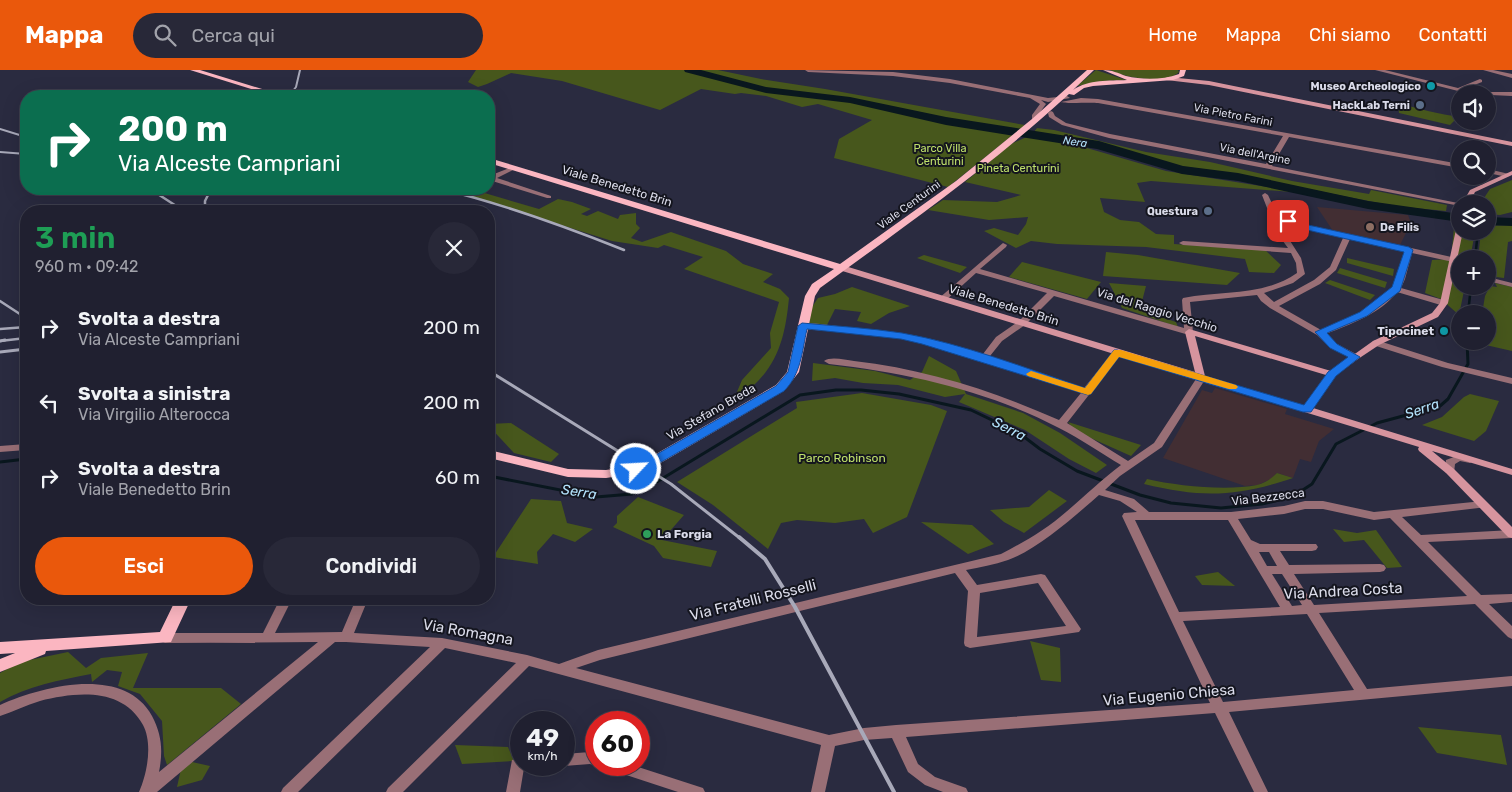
<!DOCTYPE html>
<html lang="it">
<head>
<meta charset="utf-8">
<style>
  :root { --surface:#202030; --page:#282838; --text:#f1f3f6; --muted:#a2a3ab; --line:#3d3e4c; --accent:#ea580c }
  body { margin:0; font-family:Rubik,sans-serif; background:var(--page); color:var(--text); height:100vh; display:flex; flex-direction:column; font-size:19px; white-space:nowrap }
  * { box-sizing:border-box; margin:0 }
  p { font-size:16px; color:var(--muted) }
  .icon { flex:none; width:28px; height:28px; fill:none; stroke:currentColor; stroke-width:2; stroke-linecap:round; stroke-linejoin:round }
  .map { position:relative; flex:1; overflow:hidden }
  .sheet { position:absolute; left:20px; top:135px; width:475px; height:400px; display:flex; flex-direction:column; background:var(--surface); border-radius:20px; box-shadow:0 5px 20px #0002,0 0 0 1px var(--line) }
  .sheet>* { flex:none }
  .top-card { position:absolute; left:20px; top:20px; width:475px; height:105px; border-radius:20px; box-shadow:0 5px 20px #0002,0 0 0 1px var(--line); background:#0b6e4f; color:#fff; overflow:hidden }
  .buttons { position:absolute; left:1451px; top:15px; display:grid; gap:10px }
  .buttons a { display:grid; place-items:center; width:45px; height:45px; border-radius:50%; background:var(--surface); box-shadow:0 5px 20px #0002,0 0 0 1px var(--line); font-size:25px }
  .speed { position:absolute; left:510px; top:641px; display:flex; gap:10px; font-size:25px; font-weight:700; text-align:center }
  .speed>* { display:grid; place-content:center; width:65px; height:65px; border-radius:50%; background:var(--surface); box-shadow:0 5px 20px #0002,0 0 0 1px var(--line); line-height:1 }
  .speed small { font-size:12px; font-weight:400 }
  .speed .limit { border:8px solid #d22; background:#fff; color:#111 }
  .pin { position:absolute; display:grid; place-items:center; width:42px; height:42px; color:#fff; margin:-21px; border-radius:10px; box-shadow:0 2px 8px #0006 }
  .me { position:absolute; width:55px; margin:-28px; rotate:65deg; stroke-linejoin:round; filter:drop-shadow(0 0 4px #0008) }
  .turn { display:flex; align-items:center; gap:18px; height:105px; padding:0 15px; font-size:22px }
  .turn .icon { width:65px; height:65px; stroke-width:2.5 }
  .turn b { display:block; font-size:35px; line-height:42px }
  .round { display:grid; place-items:center; flex:none; width:52px; height:52px; border-radius:26px; background:var(--page) }
  .overview { display:flex; align-items:center; justify-content:space-between; height:85px; padding:0 15px }
  h1 { font-size:30px; font-weight:600; line-height:38px; color:#1e9e55 }
  .cta { display:flex; gap:10px; margin-top:auto; padding:10px 15px }
  .cta a { flex:1; height:58px; border-radius:30px; background:var(--accent); color:#fff; font-size:20px; font-weight:600; line-height:58px; text-align:center }
  .cta a+a { background:var(--page); color:var(--text) }
  ul { padding:0; list-style:none }
  li { display:flex; align-items:center; gap:15px; height:75px; padding:0 15px }
  li div { flex:1 }
  li b { display:block; font-size:19px }
  li em { font-style:normal }
  header { display:flex; align-items:center; gap:30px; box-sizing:border-box; height:70px; padding:0 25px; background:var(--accent); color:#fff }
  header strong { font-size:24px }
  nav { display:flex; gap:28px; margin-inline-start:auto; font-size:18px }
  .search { width:350px; height:45px; background:var(--page); display:flex; align-items:center; gap:12px; box-sizing:border-box; padding:0 18px; border-radius:28px; color:var(--muted); font-size:19px }
  .map>svg:first-child { display:block }
  .education { fill:#422e33 }
  .green { fill:#47571c }
  .lines { fill:none; stroke-linecap:round; stroke-linejoin:round }
  .stream-far1 { stroke:#09171e; stroke-width:2.5 }
  .stream { stroke:#09171e; stroke-width:3 }
  .river { fill:#09171e; fill-rule:evenodd }
  .street { fill:#996f76; fill-rule:evenodd }
  .secondary { fill:#d6949e; fill-rule:evenodd }
  .primary { fill:#fbb6c1; fill-rule:evenodd }
  .rail-far3 { stroke:#a8a9b9; stroke-width:2 }
  .rail-far2 { stroke:#a8a9b9; stroke-width:2.5 }
  .rail-far1 { stroke:#a8a9b9; stroke-width:3 }
  .rail { stroke:#a8a9b9; stroke-width:4 }
  .route { fill:#1a73e8; stroke:#114b97 }
  .slow { fill:#f59e0b }
  .culture-dot { fill:#0f9aa8; stroke:#14151e; stroke-width:2 }
  .service-dot { fill:#5c6f8a; stroke:#14151e; stroke-width:2 }
  .education-dot { fill:#8d6e63; stroke:#14151e; stroke-width:2 }
  .leisure-dot { fill:#2e9e5b; stroke:#14151e; stroke-width:2 }
  .labels { text-anchor:middle; dominant-baseline:central; stroke-width:4; stroke-linejoin:round; paint-order:stroke }
  .far-poi-label { font-size:11px; font-weight:bold; fill:#dbdcea; stroke:#14151e; text-anchor:end }
  .far-street-label { font-size:11px; fill:#dbdcea; stroke:#14151e }
  .far-water-label { font-size:11px; font-style:italic; fill:#b3e3fc; stroke:#14151e }
  .far-park-label { font-size:11px; fill:#bfe06b; stroke:#14151e }
  .street-label { font-size:12px; fill:#dbdcea; stroke:#14151e }
  .poi-label { font-size:12px; font-weight:bold; fill:#dbdcea; stroke:#14151e; text-anchor:end }
  .park-label { font-size:12px; fill:#bfe06b; stroke:#14151e }
  .water-label { font-size:14px; font-style:italic; fill:#b3e3fc; stroke:#14151e }
  .near-street-label { font-size:15px; fill:#dbdcea; stroke:#14151e }
</style>
</head>
<body>
<header>
<strong>Mappa</strong>
<div class="search"><svg class="icon" aria-label="search" viewBox="0 0 24 24"><circle cx="10" cy="10" r="6"/><path d="M15 15l6 6"/></svg>Cerca qui</div>
<nav><a>Home</a><a>Mappa</a><a>Chi siamo</a><a>Contatti</a></nav>
</header>
<div class="map">
<svg width="1512" height="722" viewBox="0 0 1512 722">
  <rect width="100%" height="100%" fill="#2a2b40"/>
  <g class="education">
    <path d="M1317 137 1408 145 1411 153 1400 175 1333 161Z"/>
    <path d="M1215 318 1287 339 1285 344 1334 359 1319 371 1311 392 1300 389 1293 408 1277 403 1271 409 1258 415 1245 416 1163 388 1202 320 1212 323Z"/>
  </g>
  <g class="green">
    <path d="M476 0H718L761 9 825 19 1025 55 948 117 834 88 839 69 872 50 818 34 802 37 766 26 741 23 735 24 701 19 660 40 562 11 511 3 487 14 478 17 468 12Z"/>
    <path d="M1096 0 1126 10 1102 11 1077 16Z"/>
    <path d="M1110 0H1178L1179 2C1167 15 1125 8 1110 0Z"/>
    <path d="M1398 33C1419 39 1439 44 1460 47V51H1454L1450 55 1399 43Z"/>
    <path d="M1037 58 1054 60 1146 82 1210 92 1292 111 1369 124 1371 120 1447 135 1446 141 1394 136 1216 101 1164 94 1093 74 1034 62Z"/>
    <path d="M1031 65 1080 76 1166 101 1305 123 1151 111 1137 113 1145 132 1100 128 1104 142 1120 150 1139 152 1156 164 1174 165V174L1265 180 1281 195 1274 203 1249 202 1245 189 1146 177 1057 174 1031 171 1016 178 984 161 994 158 1018 165 1026 154 1028 147 989 150 928 140 943 130 997 132 1021 125 965 112 1011 74Z"/>
    <path d="M1512 110V142L1500 145 1488 144V134H1480L1490 119Z"/>
    <path d="M447 119H471L539 139 558 129 572 132 591 139 581 144 587 146 598 141 618 149 620 145 636 143V154L640 158 631 168 642 172 671 162 726 181 743 194 773 204 763 212 780 219 789 228C786 258 781 287 759 310 753 317 743 323 734 329L742 310 771 278 770 263 779 232 684 199 703 187 664 175 658 178 612 171Z"/>
    <path d="M1512 155V171L1508 172 1504 208 1488 206V189H1478L1481 161H1488V156Z"/>
    <path d="M1454 157 1460 159V161L1475 162 1470 189H1460V216H1465L1459 245 1441 229 1425 223 1432 190 1451 189Z"/>
    <path d="M1106 182 1138 185 1240 203 1227 215 1103 206Z"/>
    <path d="M924 185 967 197 960 203 917 188Z"/>
    <path d="M1347 188 1394 199 1393 206 1347 193Z"/>
    <path d="M1022 192 1101 212 1087 229 1009 207Z"/>
    <path d="M1340 198 1387 212 1385 218 1337 203Z"/>
    <path d="M1330 210 1375 225 1370 230 1325 213Z"/>
    <path d="M1109 213 1146 216 1140 239 1157 246 1176 252 1178 257 1122 238Z"/>
    <path d="M1495 213 1512 217V281L1477 273 1488 271V244H1482L1485 226 1490 216 1497 217Z"/>
    <path d="M852 217 910 236 889 243 871 254 857 251 861 242 835 239 826 257 802 252 818 228 835 224Z"/>
    <path d="M929 286 956 301 966 324 1023 343 1060 363 1107 395 1096 403 1069 389 1025 360 959 332 965 324 945 327 898 315 863 313 835 308 812 311 813 293 875 301 910 310 922 302Z"/>
    <path d="M862 323 931 335 947 341 907 447 873 463 864 449 835 453 797 450 781 453 768 479 713 435 677 412 797 338 796 332Z"/>
    <path d="M1470 324 1499 331 1486 361 1474 371 1422 355 1442 347 1464 327Z"/>
    <path d="M1068 352 1141 375 1131 386 1075 361Z"/>
    <path d="M511 353 559 384 551 392 514 383 489 356V354Z"/>
    <path d="M1277 403 1293 408C1236 427 1202 428 1144 414L1147 409C1177 416 1227 421 1257 415 1265 413 1272 408 1277 403Z"/>
    <path d="M1049 420 1067 431 1024 463 1004 452 990 440 1029 437Z"/>
    <path d="M638 427 684 445 662 470 717 481 711 497 663 488 654 476 613 457 617 453V446Z"/>
    <path d="M531 429 561 431 567 453 593 459 575 472 553 464 537 482 538 494 493 487Z"/>
    <path d="M921 452 972 455 994 474 968 484Z"/>
    <path d="M1333 459 1357 463 1376 460 1402 497 1387 498 1364 470 1344 472Z"/>
    <path d="M1218 502 1235 516 1202 515 1195 506Z"/>
    <path d="M1030 571 1060 578 1061 612 1041 610Z"/>
    <path d="M68 582 86 598 101 588 148 583 133 618H221L241 634 167 695 164 686 162 651 140 624 118 616 122 602 107 600 92 612 91 604C60 610 27 616 0 632V603L20 592Z"/>
    <path d="M1418 657 1501 665 1507 695 1437 683Z"/>
    <path d="M455 675 508 677 514 691 462 694Z"/>
    <path d="M183 690 210 696 202 710 177 717Z"/>
  </g>
  <g class="lines">
    <g class="stream-far1">
      <path d="M1475 189 1478 161"/>
      <path d="M1468 244 1471 216"/>
    </g>
    <g class="stream">
      <path d="M0 392 26 389"/>
      <path d="M489 406 596 427 632 424 650 416 800 325 836 320H861L899 324 971 340 1019 363 1040 379 1077 401 1140 425 1171 433 1221 438 1262 434 1292 427 1312 414 1336 374 1377 353 1440 336 1448 329 1468 294 1467 271"/>
    </g>
    <g class="river">
      <path d="M684 0H701L766 17 850 27 946 47 1099 71 1183 96 1238 103 1368 131 1460 144V152L1368 139 1238 111 1182 104 1097 79 946 55 850 33 766 23 685 2Z"/>
      <path d="M1488 147 1512 148V156L1488 155Z"/>
    </g>
    <g class="street">
      <path d="M805 0 893 2 950 9 1048 28 1067 26 1070 28 1048 32 1041 30 1046 34 1038 45V51L1035 53 1032 51V45L1040 34 1030 28 950 13 893 6 808 2Z"/>
      <path d="M1375 0H1385L1458 18 1480 9 1482 10V12L1464 19 1475 22H1512V26L1470 24Z"/>
      <path d="M1483 0H1493L1512 4V8Z"/>
      <path d="M1081 28 1098 29 1460 94V98L1289 67 1272 96 1463 134H1460V136L1109 68 1062 55 1049 47 1048 43 1051 41 1053 42 1055 46 1066 53 1110 64 1266 94 1283 66 1098 33C1090 32 1065 34 1061 32Z"/>
      <path d="M512 97 517 98 497 108 551 126V128H547L489 110V106Z"/>
      <path d="M1488 99 1509 104 1510 105 1507 107 1488 103Z"/>
      <path d="M1265 123 1268 125 1276 142 1299 153 1456 188 1457 190 1453 192 1412 183 1405 209 1401 218 1447 231 1448 233 1444 236 1397 222C1380 244 1351 254 1326 264L1337 274 1358 285 1360 287 1358 289 1355 290 1331 278 1317 265 1270 238 1261 231 1257 225 1190 232 1193 262 1189 265 1054 226 1025 255 1002 271 990 286 1084 318 1114 281H1120L1121 283 1120 285 1067 353 1128 391 1154 373 1198 306H1204L1206 308 1162 377 1120 406 1105 420 1134 429 1149 442H1231L1284 436 1305 431H1323L1374 442 1483 431 1488 435 1487 437 1402 447 1421 465 1512 460V468L1428 472 1481 525 1512 524V532L1489 534 1512 556V569L1508 567 1475 534 1319 543 1367 619 1512 606V616L1229 642 1268 722H1254L1215 643 906 667 918 694 935 707 966 718 968 722H943L925 715 908 702 892 668 864 670 835 676 825 722H811L821 675 529 596 403 722H386L388 718 516 593 445 578 298 722H281L283 718 430 577 346 572H335L157 722H139C147 704 153 674 143 655 122 617 76 622 40 631 26 635 13 642 0 646V635C43 616 124 595 152 646 162 665 163 681 159 702L318 572 165 573 161 571 159 568 161 565 165 563H263L280 529H292L275 563 342 562 356 529H368L354 563 442 568 527 585 559 594 598 580 1001 484C1024 472 1047 459 1066 442 1085 426 1101 410 1121 395 1101 383 1081 369 1059 358 988 321 909 303 829 294L824 291C831 286 845 290 854 291 925 299 994 321 1059 350L1081 323C1028 305 978 285 924 273 884 265 843 262 802 259L798 256 799 254C811 252 825 255 838 256 887 261 935 269 983 284L996 267 1019 251 1047 223 976 203 945 231H942L938 229 1003 173 1007 175 1006 177 980 199 1184 258 1182 230 1183 228C1223 220 1262 227 1297 203L1296 193 1291 183 1183 175 1179 173 1183 171 1288 178 1277 163 1278 159 1271 154 1267 146 1269 143 1262 125ZM1275 147 1286 152 1280 153ZM1288 156 1295 157 1296 158 1286 157ZM1304 159 1343 168 1330 197 1314 210 1274 232 1264 223 1293 213 1305 204 1301 188 1285 163V161C1291 164 1297 163 1304 162ZM1350 169 1405 181C1401 192 1400 205 1394 215 1380 239 1345 250 1321 260L1279 236 1320 214 1336 200ZM1099 425 1120 431 1137 442 1124 443 1122 446 1210 633 896 655 864 658 829 665 576 598 600 590 955 503 968 521 964 573 965 576 970 578 1079 562 1081 559 1045 505 1041 504 977 515 966 500C980 497 994 495 1008 490 1037 480 1075 446 1099 425ZM1305 439H1323L1374 450 1390 448 1467 526 1314 535 1294 504 1380 502 1384 501 1386 498 1384 495 1380 494 1289 495 1280 481H1312L1316 480 1318 477 1316 474H1260L1251 470 1238 449 1284 444ZM1135 450H1228L1280 537 1179 542ZM1259 482H1269L1277 496H1267ZM1272 504H1282L1302 535 1292 536ZM1038 513 1066 556 977 567 980 523ZM1307 544 1354 620 1223 632 1183 551Z"/>
      <path d="M1448 199 1460 201V205L1448 203Z"/>
      <path d="M1488 207 1512 213V217L1488 211Z"/>
      <path d="M1376 270 1448 293 1512 308V314L1442 297 1373 275 1372 273 1373 271Z"/>
      <path d="M26 374V380L0 382V376Z"/>
      <path d="M1459 385 1474 388 1475 390 1470 393 1460 391 1455 394 1454 403H1446L1445 401 1446 390Z"/>
      <path d="M590 682 596 684V695H599L596 696 590 694 564 696 561 695H564V684Z"/>
      <path d="M521 687V695H527L524 698 520 722H506L512 690Z"/>
      <path d="M606 695H632L703 718 705 722H678L608 699Z"/>
    </g>
    <g class="secondary">
      <path d="M1168 7 1209 11 1512 72V76L1209 15 1166 10V8Z"/>
      <path d="M1512 101V105L1475 122 1469 134H1462L1470 120Z"/>
      <path d="M1457 155H1460V161H1463L1448 233 1438 247 1379 275 1358 289 1335 306 1313 338 1512 399V405L1432 381 1454 399 1512 457V468L1508 467 1446 403 1419 381 1418 379 1419 377 839 200 838 198 842 196H845L1195 302 1185 262 1189 259 1331 301 1373 271 1432 243 1440 233ZM1195 266 1326 305 1304 336 1205 306Z"/>
    </g>
    <g class="primary">
      <path d="M190 0H200L285 26H274Z"/>
      <path d="M1087 0H1094L1073 20C1089 9 1109 11 1127 10L1103 0C1112 0 1118 3 1126 6 1143 10 1162 10 1179 4L1180 0H1186L1184 6 1173 10 1093 16 1084 18 1074 25 1069 24C991 96 905 156 820 218L815 226 799 302 784 321 652 398 626 405 606 408 568 407 489 388V380L568 399 606 400 625 397 642 392 776 315 787 302 805 226 812 214 834 199 489 93V88L840 194 956 111 1032 49Z"/>
      <path d="M176 529H191L171 572 46 581 45 584 0 602V589L15 583 0 584V572L160 562Z"/>
    </g>
    <g class="rail-far3">
      <path d="M289 26 296 17 300 0"/>
      <path d="M0 59 26 67"/>
      <path d="M0 82 26 84"/>
    </g>
    <g class="rail-far2">
      <path d="M150 119 184 141"/>
      <path d="M441 119C504 134 564 156 624 180"/>
      <path d="M205 141V131L211 119"/>
      <path d="M0 231 26 248"/>
      <path d="M0 259 26 257"/>
      <path d="M0 271 26 268"/>
    </g>
    <g class="rail-far1">
      <path d="M0 271 5 270"/>
      <path d="M0 282 26 279"/>
      <path d="M489 301 671 414 741 469"/>
    </g>
    <path class="rail" d="M739 467 765 489 795 537 894 722"/>
  </g>
  <path class="route" d="M1288 149 1299 153 1409 177 1413 180 1400 221 1367 246 1327 263 1337 274 1360 287 1336 306 1311 342H1303L1119 287 1091 324 1088 325 922 274 901 269 807 259C802 282 801 304 784 321L651 398 636 403 631 399 776 316 788 302 798 256 802 253C835 256 869 258 902 263 964 274 1025 298 1085 318L1114 280H1117L1304 335 1328 302 1348 287 1330 278 1315 262 1360 242 1392 217 1404 182 1294 157 1284 151Z"/>
  <path class="slow" d="M1114 280H1121L1236 315 1238 317 1236 319H1229L1119 287 1091 324 1088 325 1028 306 1026 304 1031 301 1085 318Z"/>
  <g class="culture-dot">
    <circle cx="1431" cy="16" r="5"/>
    <circle cx="1444" cy="261" r="5"/>
  </g>
  <g class="service-dot">
    <circle cx="1420" cy="35" r="5"/>
    <circle cx="1208" cy="141" r="5"/>
  </g>
  <circle class="education-dot" cx="1370" cy="157" r="5"/>
  <circle class="leisure-dot" cx="647" cy="464" r="5"/>
  <g class="labels">
    <g class="far-poi-label">
      <text x="1421" y="16">Museo Archeologico</text>
      <text x="1410" y="35">HackLab Terni</text>
      <text x="1198" y="141">Questura</text>
      <text x="1380" y="157" text-anchor="start">De Filis</text>
    </g>
    <g class="far-street-label">
      <text transform="translate(1233 45) rotate(11)">Via Pietro Farini</text>
      <text transform="translate(1255 84) rotate(11)">Via dell'Argine</text>
      <text transform="translate(909 135) rotate(-36)">Viale Centurini</text>
    </g>
    <g class="far-water-label">
      <text transform="translate(1075 72) rotate(9)">Nera</text>
    </g>
    <g class="far-park-label">
      <text x="940" y="78">Parco Villa<tspan x="940" dy="13">Centurini</tspan></text>
      <text x="1018" y="98">Pineta Centurini</text>
    </g>
    <g class="street-label">
      <text transform="translate(617 116) rotate(17)">Viale Benedetto Brin</text>
      <text transform="translate(1004 235) rotate(17)">Viale Benedetto Brin</text>
      <text transform="translate(1157 240) rotate(17)">Via del Raggio Vecchio</text>
      <text transform="translate(711 342) rotate(-30)">Via Stefano Breda</text>
      <text transform="translate(1268 427) rotate(-7)">Via Bezzecca</text>
    </g>
    <g class="poi-label">
      <text x="1434" y="261">Tipocinet</text>
      <text x="657" y="464" text-anchor="start">La Forgia</text>
    </g>
    <g class="park-label">
      <text x="842" y="388">Parco Robinson</text>
    </g>
    <g class="water-label">
      <text transform="translate(1422 339) rotate(-19)">Serra</text>
      <text transform="translate(1009 359) rotate(27)">Serra</text>
      <text transform="translate(579 422) rotate(9)">Serra</text>
    </g>
    <g class="near-street-label">
      <text transform="translate(1343 521) rotate(-3)">Via Andrea Costa</text>
      <text transform="translate(753 530) rotate(-14)">Via Fratelli Rosselli</text>
      <text transform="translate(468 562) rotate(10)">Via Romagna</text>
      <text transform="translate(1169 625) rotate(-5)">Via Eugenio Chiesa</text>
    </g>
  </g>
</svg>
<div class="buttons">
<a><svg class="icon" aria-label="sound" viewBox="0 0 24 24"><path d="M4 9h4l5-4v14l-5-4H4zM17 9q2 3 0 6"/></svg></a>
<a><svg class="icon" aria-label="search" viewBox="0 0 24 24"><circle cx="10" cy="10" r="6"/><path d="M15 15l6 6"/></svg></a>
<a><svg class="icon" aria-label="layers" viewBox="0 0 24 24"><path d="M12 4l9 5-9 5-9-5zM3 14l9 5 9-5"/></svg></a>
<a>+</a>
<a>−</a>
</div>
<div class="speed"><div>49<small>km/h</small></div><div class="limit">60</div></div>
<div class="pin" style="left:1288px;top:151px;background:#d93025"><svg class="icon" aria-label="arrive" viewBox="0 0 24 24"><path d="M6 21V4h12l-3 4 3 4H6"/></svg></div>
<svg class="me" style="left:636px;top:399px" viewBox="-20 -20 40 40"><circle r="17" fill="#1a73e8" stroke="#fff" stroke-width="3"/><path d="M0-11L8 9 0 5-8 9z" fill="#fff"/></svg>
<div class="top-card">
<div class="turn"><svg class="icon" aria-label="right" viewBox="0 0 24 24"><path d="M7 20v-9h11M14 6l5 5-5 5"/></svg><div><b>200 m</b>Via Alceste Campriani</div></div>
</div>
<section class="sheet">
<div class="overview"><div><h1>3 min</h1><p>960 m · 09:42</p></div><a class="round"><svg class="icon" aria-label="close" viewBox="0 0 24 24"><path d="M6 6l12 12M18 6L6 18"/></svg></a></div>
<ul>
<li><svg class="icon" aria-label="right" viewBox="0 0 24 24"><path d="M7 20v-9h11M14 6l5 5-5 5"/></svg><div><b>Svolta a destra</b><p>Via Alceste Campriani</p></div><em>200 m</em></li>
<li><svg class="icon" aria-label="left" viewBox="0 0 24 24"><path d="M17 20v-9H6M10 6l-5 5 5 5"/></svg><div><b>Svolta a sinistra</b><p>Via Virgilio Alterocca</p></div><em>200 m</em></li>
<li><svg class="icon" aria-label="right" viewBox="0 0 24 24"><path d="M7 20v-9h11M14 6l5 5-5 5"/></svg><div><b>Svolta a destra</b><p>Viale Benedetto Brin</p></div><em>60 m</em></li>
</ul>
<div class="cta"><a>Esci</a><a>Condividi</a></div>
</section>
</div>
</body>
</html>
